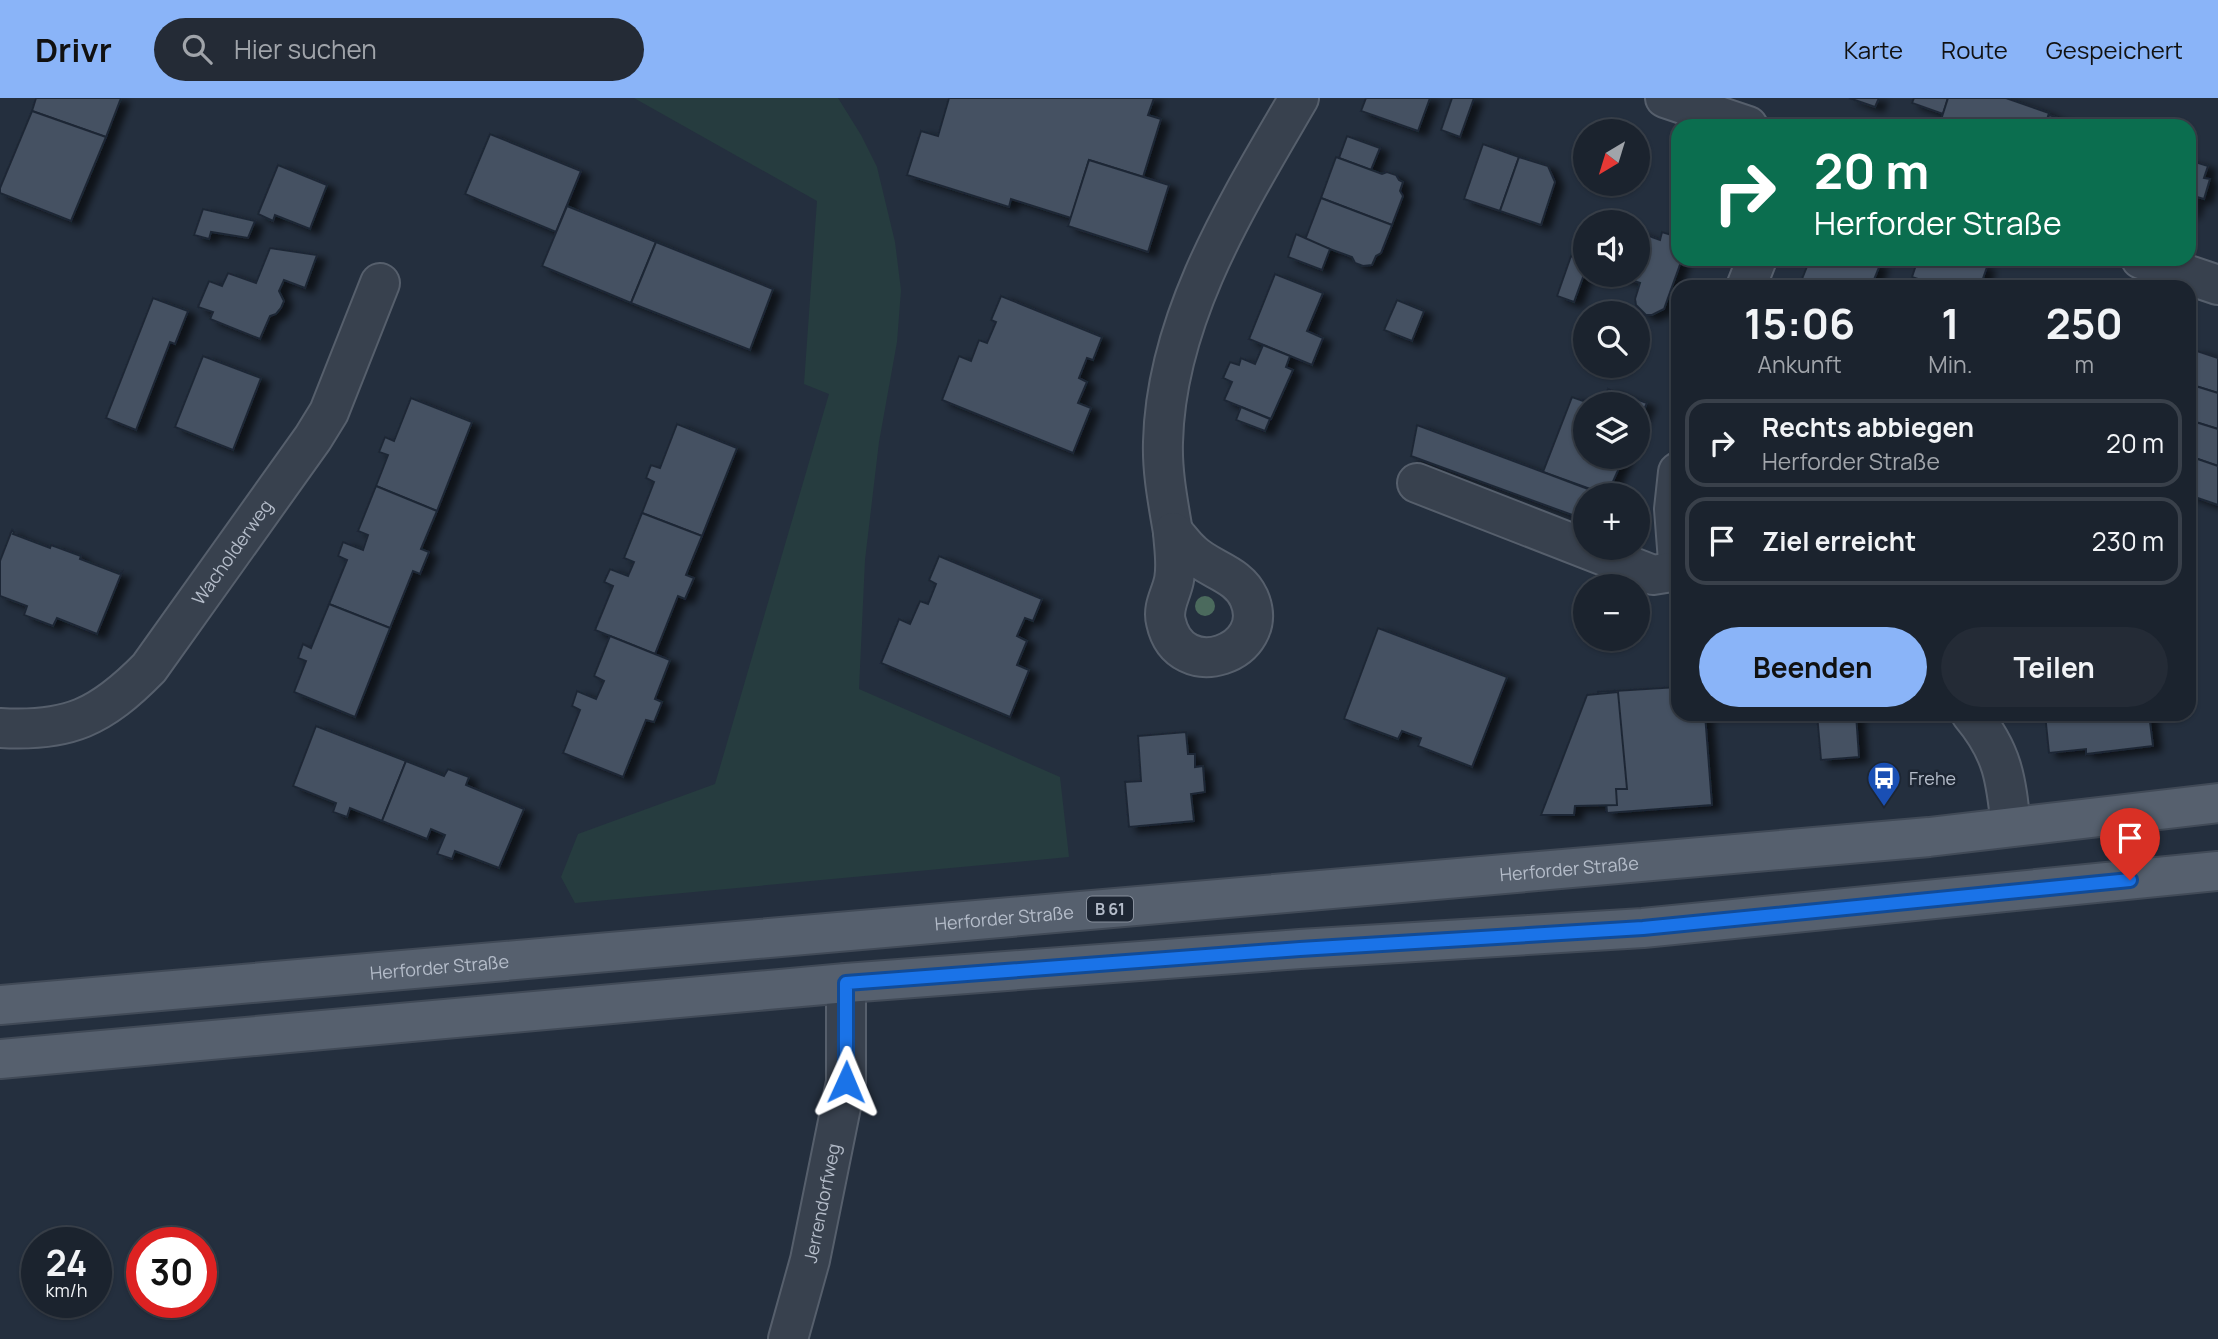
<!DOCTYPE html>
<html lang="de">
<head>
<meta charset="utf-8">
<style>
  :root { --surface:#1b232e; --page:#242b36; --text:#f1f3f6; --muted:#a0a4aa; --line:#39404a; --accent:#8ab4f8 }
  body { margin:0; font-family:Manrope,sans-serif; background:var(--page); color:var(--text); height:100vh; display:flex; flex-direction:column; font-size:26px; white-space:nowrap }
  * { box-sizing:border-box; margin:0 }
  p { font-size:23px; color:var(--muted) }
  .icon { flex:none; width:38px; height:38px; fill:none; stroke:currentColor; stroke-width:2; stroke-linecap:round; stroke-linejoin:round }
  .map { position:relative; flex:1; overflow:hidden }
  .sheet { position:absolute; left:1671px; top:182px; width:525px; height:441px; display:flex; flex-direction:column; background:var(--surface); border-radius:21px; box-shadow:0 2px 5px #0004,0 0 0 2px var(--line) }
  .sheet>* { flex:none }
  .hud { position:absolute; left:1671px; top:21px; width:525px; height:147px; border-radius:21px; box-shadow:0 2px 5px #0004,0 0 0 2px var(--line); background:#0b6e4f; color:#fff; overflow:hidden }
  .needle { width:46px; rotate:218deg }
  .buttons { position:absolute; left:1573px; top:21px; display:grid; gap:14px }
  .buttons a { display:grid; place-items:center; width:77px; height:77px; border-radius:50%; background:var(--surface); box-shadow:0 2px 5px #0004,0 0 0 2px var(--line); font-size:35px }
  .speed { position:absolute; left:21px; top:1129px; display:flex; gap:14px; font-size:35px; font-weight:700; text-align:center }
  .speed>* { display:grid; place-content:center; width:91px; height:91px; border-radius:50%; background:var(--surface); box-shadow:0 2px 5px #0004,0 0 0 2px var(--line); line-height:1 }
  .speed small { font-size:18px; font-weight:400 }
  .speed .limit { border:10px solid #d22; background:#fff; color:#111 }
  .pin { position:absolute; display:grid; place-items:center; width:60px; height:60px; color:#fff; margin:-72px -30px; border-radius:50% 50% 50% 0; rotate:-45deg; box-shadow:0 0 7px #0007 }
  .pin .icon { rotate:45deg }
  .me { position:absolute; width:77px; margin:-38px; rotate:1deg; stroke-linejoin:round; filter:drop-shadow(0 0 5px #0008) }
  .turn { display:flex; align-items:center; gap:24px; height:147px; padding:0 28px; font-size:32px }
  .turn .icon { width:91px; height:91px; stroke-width:2.5 }
  .turn b { display:block; font-size:49px; line-height:60px }
  .eta { display:flex; justify-content:space-evenly; align-items:center; height:119px; text-align:center }
  .eta b { font-size:42px; font-weight:700; line-height:49px }
  .cta { display:flex; gap:14px; margin-top:auto; padding:14px 28px }
  .cta a { flex:1; height:80px; border-radius:42px; background:var(--accent); color:#111; font-size:28px; font-weight:700; line-height:80px; text-align:center }
  .cta a+a { background:var(--page); color:var(--text) }
  ul { padding:0; list-style:none }
  li { display:flex; align-items:center; gap:21px; height:88px; margin:0 14px 10px; padding:0 14px; border:4px solid var(--line); border-radius:21px }
  li div { flex:1 }
  li b { display:block; font-size:26px }
  li em { font-style:normal }
  header { display:flex; align-items:center; gap:42px; box-sizing:border-box; height:98px; padding:0 35px; background:var(--accent); color:#111 }
  header strong { font-size:33px }
  nav { display:flex; gap:38px; margin-inline-start:auto; font-size:24px }
  .search { width:490px; height:63px; background:var(--page); display:flex; align-items:center; gap:18px; box-sizing:border-box; padding:0 24px; border-radius:38px; color:var(--muted); font-size:26px }
  .map>svg:first-child { display:block }
  .green { fill:#263c3f }
  .building { fill:#455162; stroke:#1f2835; stroke-width:2; filter:url(#shadow) }
  .lines { fill:none; stroke-linecap:round; stroke-linejoin:round }
  .minor-casing { stroke:#565f6c; stroke-width:42 }
  .major-casing { stroke:#414a57; stroke-width:42 }
  .minor { stroke:#38414e; stroke-width:38 }
  .major { stroke:#56606e; stroke-width:38 }
  .tree { fill:#4b6a5d }
  .route-casing { stroke:#114b97; stroke-width:18 }
  .route { stroke:#1a73e8; stroke-width:12 }
  .labels { text-anchor:middle; dominant-baseline:central; stroke-width:5; stroke-linejoin:round; paint-order:stroke }
  .shield { fill:#1d2633; stroke:#878f9c; stroke-width:2 }
  .shield-label { font-size:16px; font-weight:bold; fill:#b4bcc9 }
  .street-label { font-size:18px; fill:#b4bcc9; stroke:#1d2633 }
  .poi-label { font-size:18px; fill:#b4bcc9; stroke:#1d2633; text-anchor:start }
</style>
</head>
<body>
<header>
<strong>Drivr</strong>
<div class="search"><svg class="icon" aria-label="search" viewBox="0 0 24 24"><circle cx="10" cy="10" r="6"/><path d="M15 15l6 6"/></svg>Hier suchen</div>
<nav><a>Karte</a><a>Route</a><a>Gespeichert</a></nav>
</header>
<div class="map">
<svg width="2218" height="1241" viewBox="0 0 2218 1241">
  <defs>
    <filter id="shadow"><feDropShadow dx="8" dy="4.5" stdDeviation="3.5" flood-color="#0009"/></filter>
  </defs>
  <rect width="100%" height="100%" fill="#242f3e"/>
  <path class="green" d="M634 0H838L861 37 877 69 895 144 901 192 897 244 879 344 865 462 859 591 1060 679 1069 759 575 805 561 779 578 736 715 686 829 296 804 286 817 103Z"/>
  <g class="building">
    <path d="M36 0H121L106 39 32 13Z"/>
    <path d="M949 0H1154L1148 17 1161 21 1143 79 1089 62 1071 120 1011 101 1009 109 907 77 921 33 938 38Z"/>
    <path d="M1366 0H1430L1418 33 1361 13Z"/>
    <path d="M1452 0H1474L1460 39 1441 32Z"/>
    <path d="M1849 0H1879L1875 9Z"/>
    <path d="M1914 0H1948L1943 16 1912 5Z"/>
    <path d="M1948 0H2006L2049 15 2045 28H1939Z"/>
    <path d="M32 13 106 39 71 123 0 95V90Z"/>
    <path d="M2049 17 2080 27V28H2045Z"/>
    <path d="M490 36 581 73 556 134 465 96Z"/>
    <path d="M1347 38 1380 50 1371 72 1339 60Z"/>
    <path d="M1483 46 1519 59 1500 113 1464 101Z"/>
    <path d="M1336 59 1382 76 1387 74 1396 77 1399 82 1403 84 1400 93 1403 98 1392 127 1321 100Z"/>
    <path d="M1519 59 1548 68 1555 84 1541 127 1500 113Z"/>
    <path d="M1089 62 1169 87 1148 154 1068 128Z"/>
    <path d="M2189 62 2208 68 2204 80 2210 81 2204 101 2197 99 2191 116H2189Z"/>
    <path d="M278 67 327 87 310 131 275 117 273 123 258 116Z"/>
    <path d="M1321 100 1392 127 1381 155 1376 158 1372 167 1363 168 1355 165 1352 159 1305 142Z"/>
    <path d="M567 108 656 144 631 205 542 168Z"/>
    <path d="M203 111 255 123 248 140 211 134 209 141 194 137Z"/>
    <path d="M1638 134 1660 142 1662 134 1678 139V161H1682L1664 211 1652 217H1646L1636 207 1635 201 1640 185 1616 177H1638Z"/>
    <path d="M1296 136 1330 151 1322 172 1288 159Z"/>
    <path d="M656 144 773 191 750 252 631 205Z"/>
    <path d="M270 150 317 157 305 190 284 182 279 193 284 203 281 210 276 216 270 218 260 241 210 221 213 214 198 209 209 183 222 188 228 175 256 185Z"/>
    <path d="M1571 158 1586 163V171L1574 204 1557 198Z"/>
    <path d="M1810 161H1864L1880 167 1871 189H1824L1802 181Z"/>
    <path d="M1918 161H1963L1987 169 1980 189H1941L1912 179Z"/>
    <path d="M1275 176 1323 195 1307 233 1323 240 1312 267 1249 241Z"/>
    <path d="M1001 198 1102 239 1093 262 1087 260 1079 280 1087 284 1078 305 1091 310 1073 355 942 302 959 258 971 263 979 242 987 245 996 224 991 222Z"/>
    <path d="M153 200 188 213 175 246 170 244 136 332 106 320Z"/>
    <path d="M1397 202 1424 213 1412 243 1384 232Z"/>
    <path d="M1263 247 1290 258 1286 269 1293 272 1271 321 1224 302 1232 284 1223 280 1230 264 1239 267 1241 260 1255 266Z"/>
    <path d="M2194 252 2218 260V295L2189 286V267Z"/>
    <path d="M203 258 261 280 233 352 175 329Z"/>
    <path d="M2189 286 2218 295V331L2189 322Z"/>
    <path d="M1608 291 1647 305 1638 325V306H1602Z"/>
    <path d="M1572 299 1592 306H1586V359H1624L1607 397 1543 374Z"/>
    <path d="M411 300 472 324 437 413 376 388 388 357 379 354 385 339 394 343Z"/>
    <path d="M1241 309 1270 321 1265 333 1236 322Z"/>
    <path d="M2189 322 2218 331V368L2189 358Z"/>
    <path d="M677 326 737 350 702 438 642 415 654 384 646 380 651 367 660 370Z"/>
    <path d="M1417 327 1543 374 1604 397H1586V422L1411 358Z"/>
    <path d="M2189 358 2218 368V407L2189 397Z"/>
    <path d="M376 388 437 413 421 451 429 454 420 476 413 473 390 530 329 506 347 462 338 458 343 444 363 452 368 437 358 433Z"/>
    <path d="M642 415 702 438 686 477 694 480 685 501 678 498 655 556 595 532 613 488 604 484 610 471 628 478 634 464 624 460Z"/>
    <path d="M12 432 14 434 13 436 50 450 51 447 81 458 80 461 119 476 122 474 97 536 57 520 53 528 24 517 27 508 0 498V463Z"/>
    <path d="M939 458 1042 501 1033 523 1025 520 1017 538 1027 543 1017 567 1029 572 1010 619 881 565 899 521 910 526 920 503 928 506 936 486 929 482Z"/>
    <path d="M1596 476 1611 481 1609 488H1592Z"/>
    <path d="M329 506 390 530 355 619 294 594 306 563 298 560 303 546 311 550Z"/>
    <path d="M1378 530 1507 579 1472 669 1418 648 1421 640 1402 633 1398 641 1344 621Z"/>
    <path d="M610 538 670 562 655 601 662 604 654 624 646 622 623 679 563 655 580 612 572 608 577 593 596 601 604 583 594 578Z"/>
    <path d="M1678 589V616H1705L1712 707 1607 715 1598 594Z"/>
    <path d="M1618 594 1627 691H1616L1617 707 1575 708 1574 717H1541L1587 597Z"/>
    <path d="M1817 616H1856L1859 659 1821 662Z"/>
    <path d="M2045 616H2149L2153 648 2086 656V651L2049 655Z"/>
    <path d="M316 628 406 663 382 723 350 710 347 719 333 714 336 705 293 688Z"/>
    <path d="M1186 634 1188 656H1195V669L1203 668 1205 694 1191 696 1194 723 1129 729 1125 684 1141 683 1138 638Z"/>
    <path d="M406 663 444 678 448 671 469 679 466 687 524 711 499 770 455 753 452 761 437 756 445 737 431 731 427 741 382 723Z"/>
  </g>
  <g class="lines">
    <defs>
      <g id="minor">
        <path d="M1665 0 1748 28"/>
        <path d="M2141 161 2218 187"/>
        <path d="M1746 189 1757 161"/>
        <path d="M1678 374 1674 411 1678 463"/>
        <path d="M1417 385 1653 477 1678 473"/>
        <path d="M1173 434C1168 404 1162 374 1163 344 1166 219 1238 105 1299 0"/>
        <path d="M1173 434C1179 440 1184 448 1191 454 1209 472 1238 475 1249 500 1273 555 1180 588 1166 524 1162 509 1171 497 1174 482 1177 466 1174 450 1173 434Z"/>
        <path d="M1971 616C2003 654 2006 681 2011 729"/>
        <path id="s1" d="M0 630C69 634 101 619 149 570L313 340 329 314 380 185"/>
        <path id="s2" d="M788 1241 810 1162 846 984V885"/>
      </g>
      <g id="major">
        <path id="s3" d="M0 907 1929 739 2218 705"/>
        <path d="M0 961 846 885 1300 851 1643 830 2218 773"/>
      </g>
    </defs>
    <use href="#minor" class="minor-casing"/>
    <use href="#major" class="major-casing"/>
    <use href="#minor" class="minor"/>
    <use href="#major" class="major"/>
  </g>
  <circle class="tree" cx="1205" cy="508" r="10"/>
  <g class="lines">
    <defs>
      <path id="route" d="M846 984V885L1300 851 1643 830 2130 782"/>
    </defs>
    <use href="#route" class="route-casing"/>
    <use href="#route" class="route"/>
  </g>
  <defs>
    <symbol id="bus-pin" viewBox="-11 -11 22 30"><path d="M0 17L-7.5 6A9.5 9.5 0 1 1 7.5 6Z" fill="#1a4fb4" stroke="#1d2633"/><path d="M-5-6H5V4H4V6H2V4H-2V6H-4V4H-5ZM-3.5-4V0h7V-4ZM-3.5 1.2v1.5H-2V1.2ZM2 1.2v1.5H3.5V1.2Z" fill="#fff"/></symbol>
  </defs>
  <g fill-rule="evenodd">
    <use href="#bus-pin" x="1865" y="661" width="38" height="52"/>
  </g>
  <g class="labels">
    <rect class="shield" x="1087" y="798.5" width="46" height="25" rx="5"/>
    <g class="shield-label">
      <text x="1110" y="811">B 61</text>
    </g>
    <g class="street-label">
      <text stroke="none"><textPath href="#s1" startOffset="310">Wacholderweg</textPath></text>
      <text stroke="none"><textPath href="#s3" startOffset="1575">Herforder Straße</textPath></text>
      <text stroke="none"><textPath href="#s3" startOffset="1008">Herforder Straße</textPath></text>
      <text stroke="none"><textPath href="#s3" startOffset="441">Herforder Straße</textPath></text>
      <text stroke="none"><textPath href="#s2" startOffset="140">Jerrendorfweg</textPath></text>
    </g>
    <g class="poi-label">
      <text x="1909" y="680">Frehe</text>
    </g>
  </g>
</svg>
<div class="buttons">
<a><svg class="needle" viewBox="-14 -14 28 28"><path d="M0-13l5 13h-10z" fill="#e53935"/><path d="M0 13l5-13h-10z" fill="#a0a4aa"/></svg></a>
<a><svg class="icon" aria-label="sound" viewBox="0 0 24 24"><path d="M4 9h4l5-4v14l-5-4H4zM17 9q2 3 0 6"/></svg></a>
<a><svg class="icon" aria-label="search" viewBox="0 0 24 24"><circle cx="10" cy="10" r="6"/><path d="M15 15l6 6"/></svg></a>
<a><svg class="icon" aria-label="layers" viewBox="0 0 24 24"><path d="M12 4l9 5-9 5-9-5zM3 14l9 5 9-5"/></svg></a>
<a>+</a>
<a>−</a>
</div>
<div class="speed"><div>24<small>km/h</small></div><div class="limit">30</div></div>
<div class="pin" style="left:2130px;top:782px;background:#d93025"><svg class="icon" aria-label="arrive" viewBox="0 0 24 24"><path d="M6 21V4h12l-3 4 3 4H6"/></svg></div>
<svg class="me" style="left:846px;top:984px" viewBox="-20 -20 40 40"><path d="M0-17L14 15 0 8-14 15z" fill="#1a73e8" stroke="#fff" stroke-width="4"/></svg>
<div class="hud">
<div class="turn"><svg class="icon" aria-label="right" viewBox="0 0 24 24"><path d="M7 20v-9h11M14 6l5 5-5 5"/></svg><div><b>20 m</b>Herforder Straße</div></div>
</div>
<section class="sheet">
<div class="eta">
<div><b>15:06</b><p>Ankunft</p></div>
<div><b>1</b><p>Min.</p></div>
<div><b>250</b><p>m</p></div>
</div>
<ul>
<li><svg class="icon" aria-label="right" viewBox="0 0 24 24"><path d="M7 20v-9h11M14 6l5 5-5 5"/></svg><div><b>Rechts abbiegen</b><p>Herforder Straße</p></div><em>20 m</em></li>
<li><svg class="icon" aria-label="arrive" viewBox="0 0 24 24"><path d="M6 21V4h12l-3 4 3 4H6"/></svg><div><b>Ziel erreicht</b></div><em>230 m</em></li>
</ul>
<div class="cta"><a>Beenden</a><a>Teilen</a></div>
</section>
</div>
</body>
</html>
